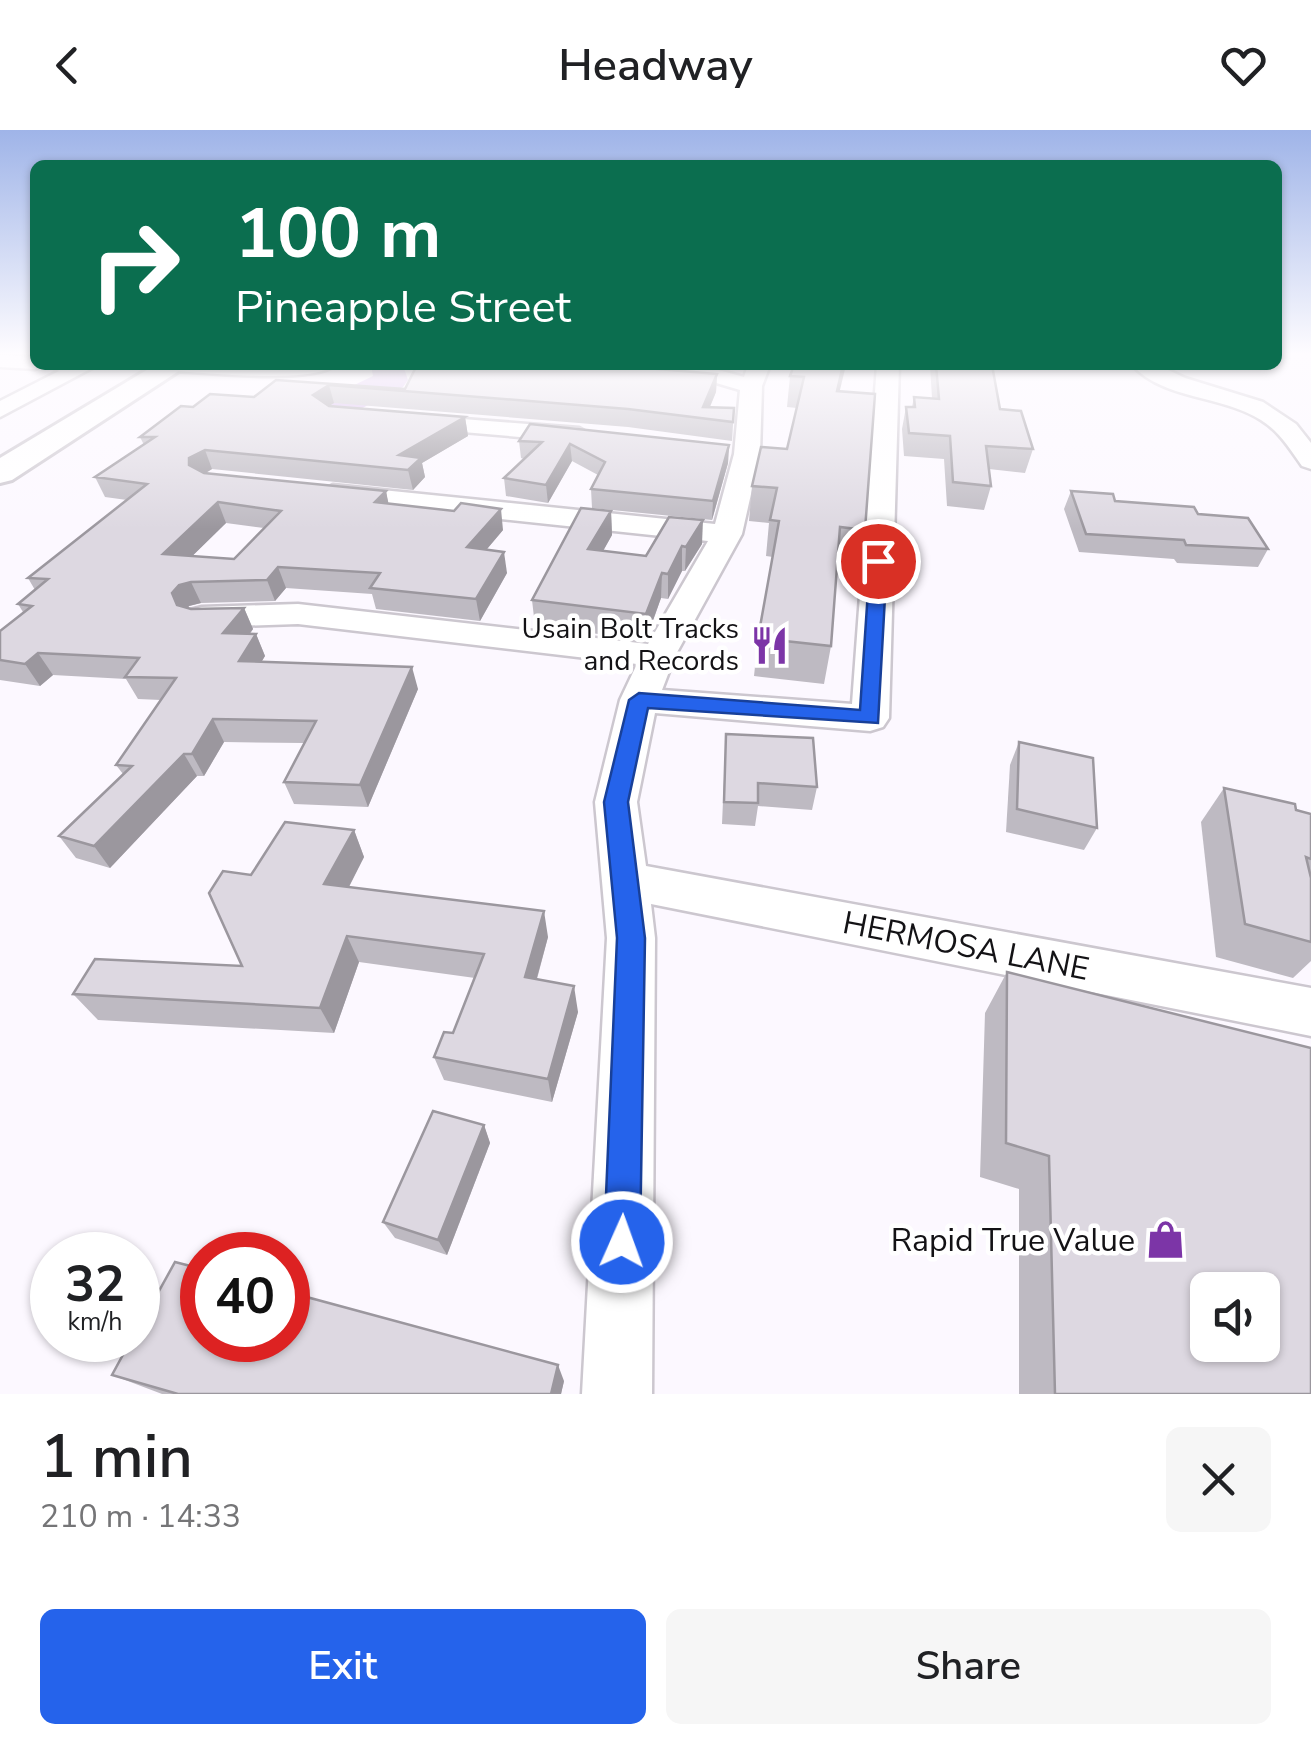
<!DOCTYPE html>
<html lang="en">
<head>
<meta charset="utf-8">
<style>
  :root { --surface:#fff; --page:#f6f6f6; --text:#202124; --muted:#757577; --accent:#2563eb }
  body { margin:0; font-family:"Nunito Sans",sans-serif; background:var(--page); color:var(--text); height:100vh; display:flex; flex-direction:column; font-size:38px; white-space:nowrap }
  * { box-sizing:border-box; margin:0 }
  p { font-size:32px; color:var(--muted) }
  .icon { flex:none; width:55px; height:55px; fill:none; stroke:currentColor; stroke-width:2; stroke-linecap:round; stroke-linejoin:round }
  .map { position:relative; height:1264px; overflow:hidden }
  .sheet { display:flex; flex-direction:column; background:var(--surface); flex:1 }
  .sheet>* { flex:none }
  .top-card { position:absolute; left:30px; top:30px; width:1252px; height:210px; border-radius:15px; box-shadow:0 2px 8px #0004; background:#0b6e4f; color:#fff; overflow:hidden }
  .tools { position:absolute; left:1190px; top:1142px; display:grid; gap:20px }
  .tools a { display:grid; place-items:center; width:90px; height:90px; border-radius:15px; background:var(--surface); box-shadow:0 2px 8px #0004; font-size:50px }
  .speed { position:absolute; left:30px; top:1102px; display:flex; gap:20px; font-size:50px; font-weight:700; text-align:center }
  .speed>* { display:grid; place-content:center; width:130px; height:130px; border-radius:50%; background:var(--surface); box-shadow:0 2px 8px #0004; line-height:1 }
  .speed small { font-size:25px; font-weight:400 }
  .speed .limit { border:15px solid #d22; background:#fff; color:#111 }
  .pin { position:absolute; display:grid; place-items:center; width:85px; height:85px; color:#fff; margin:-42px; border:5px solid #fff; border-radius:50%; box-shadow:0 2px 10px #0007 }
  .me { position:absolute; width:110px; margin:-55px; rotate:2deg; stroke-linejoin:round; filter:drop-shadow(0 0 8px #0008) }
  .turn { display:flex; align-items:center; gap:35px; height:210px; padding:0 40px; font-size:45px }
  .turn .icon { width:130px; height:130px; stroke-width:2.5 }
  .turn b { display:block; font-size:70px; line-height:85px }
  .round { display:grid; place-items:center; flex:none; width:105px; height:105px; border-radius:15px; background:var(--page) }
  .headline { display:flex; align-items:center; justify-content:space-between; height:170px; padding:0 40px }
  h1 { font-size:60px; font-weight:600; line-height:75px }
  .cta { display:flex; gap:20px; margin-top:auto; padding:20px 40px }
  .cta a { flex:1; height:115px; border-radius:15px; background:var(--accent); color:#fff; font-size:40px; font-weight:600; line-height:115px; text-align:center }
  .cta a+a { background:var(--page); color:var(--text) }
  header { display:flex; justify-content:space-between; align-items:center; height:130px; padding:0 40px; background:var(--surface); font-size:45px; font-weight:600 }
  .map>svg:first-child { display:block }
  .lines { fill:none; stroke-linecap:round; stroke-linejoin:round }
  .river { fill:#d1b3e9; fill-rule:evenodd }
  .minor-casing { stroke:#ccc7cf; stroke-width:5 }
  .major-casing { stroke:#ccc7cf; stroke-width:6 }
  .minor { fill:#fff; fill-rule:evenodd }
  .major { fill:#fff; fill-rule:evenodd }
  .wall { fill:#bebac2; fill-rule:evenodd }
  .shaded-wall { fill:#9b979e }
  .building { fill:#ddd8e1; stroke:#9b979e; stroke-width:2.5; fill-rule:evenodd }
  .route { fill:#2563eb; stroke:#184099; stroke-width:2.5 }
  .labels { text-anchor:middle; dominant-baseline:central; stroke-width:9; stroke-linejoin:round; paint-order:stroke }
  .poi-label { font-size:28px; fill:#131215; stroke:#fff; text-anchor:end }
  .near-street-label { font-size:32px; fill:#131215; stroke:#fff }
  .near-poi-label { font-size:32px; fill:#131215; stroke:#fff; text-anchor:end }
</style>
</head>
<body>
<header><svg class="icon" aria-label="back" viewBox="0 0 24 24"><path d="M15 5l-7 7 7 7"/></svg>Headway<svg class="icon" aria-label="heart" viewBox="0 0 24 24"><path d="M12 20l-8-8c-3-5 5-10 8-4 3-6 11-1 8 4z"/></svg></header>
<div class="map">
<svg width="1311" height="1264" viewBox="0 0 1311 1264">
  <rect width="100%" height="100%" fill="#fcf8ff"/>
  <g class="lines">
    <path class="river" d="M371 235H403L408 250 403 257 318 301 305 304 292 301 286 293 292 285 373 246Z"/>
    <defs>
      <g id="minor">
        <path d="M0 225 35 227V235H44L35 239 0 237Z"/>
        <path d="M49 235 94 237 0 287V271L59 241Z"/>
        <path d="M164 235H335C313 254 207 243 175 241Z"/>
        <path d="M665 235H700L744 247 748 235H770L762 256 760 324 742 404 675 526 662 560 852 574 877 235H899L889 588 883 597 870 601 655 583 637 672 646 736 1311 858V906L651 774 655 808 652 1264H582L607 808 595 672 620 570 637 534 298 494 202 497 190 494 185 487 190 480 202 477 298 474 648 514 708 411 333 371 319 363 333 355 715 394 734 324 740 260 669 239Z"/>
        <path d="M1132 235H1158L1185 248 1263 272 1296 294 1311 313V339L1302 336C1290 319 1279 301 1261 290 1222 265 1164 270 1132 235Z"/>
        <path d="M412 285 579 298 591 305 579 312 404 297 400 292Z"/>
      </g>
      <path id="major" d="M155 235H188L12 350 0 353V328Z"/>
    </defs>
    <use href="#minor" class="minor-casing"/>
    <use href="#major" class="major-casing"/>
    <use href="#minor" class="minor"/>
    <use href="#major" class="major"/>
  </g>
  <g class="wall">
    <path d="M417 235H675V241L717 244 716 262 710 277 734 278 732 311 628 297 334 273 329 276 465 287 468 306 422 333 425 347 413 360 212 339 206 343 386 361 388 373 503 400 487 419 507 443 480 491 376 479 372 464 286 458 275 471 201 473 189 476 188 478 191 479 244 478 253 499 250 504H256L265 526 261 532 418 559 368 677 294 674 284 652 304 613 224 612 204 646H197L110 738 76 728 59 706 123 644 116 635 161 570 138 569 126 549 53 545 40 556 0 550V501L23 482 18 474 35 460 28 448 127 370 105 367 95 347 144 315 140 307 193 277 254 267 276 250 405 259ZM226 393 264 398 234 429 192 426Z"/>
    <path d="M794 235 840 261 865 400 858 436 837 434 831 516 824 554 754 546 758 508 773 427 766 426 769 393 749 391 752 356 787 319 797 278 787 277 790 246Z"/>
    <path d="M930 235H992L1000 279 1033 319 1025 343 989 339 991 356 984 380 947 376 944 329 904 326 902 299 906 277H912L914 267 932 268Z"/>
    <path d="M519 311 729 315 728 333 712 390 592 378 591 359 598 345 572 331 548 373 506 366 504 348 524 329 521 328Z"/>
    <path d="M1071 361 1115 371 1198 384 1268 419 1258 437 1177 433 1174 429 1079 422 1064 379Z"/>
    <path d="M611 381 612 405 603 421 646 426 669 387 702 414 685 441H682L668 469 661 468 646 510 535 496 532 470Z"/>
    <path d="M726 604 817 657 812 680 758 676 755 696 722 694Z"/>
    <path d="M1019 612 1097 698 1084 720 1006 702 1010 635Z"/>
    <path d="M1224 658 1311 684V831L1293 848 1216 827 1201 692Z"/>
    <path d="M354 700 364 727 349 757 548 807 537 849 578 882 552 972 444 950 434 927 453 903 475 848 359 832 334 903 98 890 73 864 242 836 251 745Z"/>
    <path d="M1007 842 1311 1264H1019V1059L980 1047 985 883Z"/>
    <path d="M484 995 490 1013 447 1125 395 1108 383 1092Z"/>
    <path d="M112 1245 564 1251 561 1264H162Z"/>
  </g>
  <g class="shaded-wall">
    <path d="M666 235H675L674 247 659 239Z"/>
    <path d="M843 235H846L832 293 837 261Z"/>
    <path d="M717 244 716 262 705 288 703 277Z"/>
    <path d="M329 255 334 273 318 283 313 265Z"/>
    <path d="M465 287 468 306 422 333 425 347 413 360 408 340 399 325Z"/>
    <path d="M570 314 572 331 548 373 546 355Z"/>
    <path d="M729 315 728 333 712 390 713 371Z"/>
    <path d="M205 320 212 339 197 348 189 335V328Z"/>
    <path d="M386 361 390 381 375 372Z"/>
    <path d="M218 372 226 393 173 445 163 424Z"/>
    <path d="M501 379 503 400 471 438 467 417Z"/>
    <path d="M611 381 612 405 590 444 588 419Z"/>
    <path d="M703 390 702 414 685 441 686 417Z"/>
    <path d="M682 416V441L668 469V444Z"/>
    <path d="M504 422 507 443 480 491 476 469Z"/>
    <path d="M278 437 286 458 275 471 267 450Z"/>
    <path d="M662 443 661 468 646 510V484Z"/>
    <path d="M191 452 201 473 189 476 182 485 172 463 179 455Z"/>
    <path d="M244 478 253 499 233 525 223 503Z"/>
    <path d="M256 504 265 526 249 553 239 531Z"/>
    <path d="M38 523 53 545 40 556 25 534Z"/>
    <path d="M412 537 418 559 368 677 360 655Z"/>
    <path d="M213 589 224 612 204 646 192 624Z"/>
    <path d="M184 624 197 646 110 738 94 716Z"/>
    <path d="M354 700 364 727 337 780 324 754Z"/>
    <path d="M544 781 548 807 530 873 525 847Z"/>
    <path d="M347 806 359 832 334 903 320 878Z"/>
    <path d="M574 856 578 882 552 972 548 949Z"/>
    <path d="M484 995 490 1013 447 1125 438 1110Z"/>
    <path d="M558 1235 564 1251 561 1264H551Z"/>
  </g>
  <g class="building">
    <path d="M417 235H666L659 239 717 244 703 277 734 278 733 292 628 279 329 255 313 265 329 276 465 287 399 325 421 328 408 340 205 320 189 328V335L204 343 386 361 375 372 454 381 461 373 501 379 467 417 504 422 476 469 370 458 380 443 278 437 267 450 191 452 179 455 172 463 177 475 191 479 244 478 223 503 256 504 239 531 412 537 360 655 284 652 316 591 213 589 192 624H184L94 716 59 706 132 636 116 635 176 548 125 547 139 528 38 523 25 534 0 530V501L32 476 18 474 48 449 28 448 147 354 95 347 155 307H140L181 276 193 277 210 264 254 267 276 250 405 259ZM218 372 281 381 234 429 163 424Z"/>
    <path d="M794 235H843L837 261 875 264 865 400 840 397 831 516 758 508 779 391 770 390 777 358 752 356 761 317 787 319 804 247 790 246Z"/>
    <path d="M936 235H992L1000 279 1021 281 1033 319 986 316 991 356 953 352 950 306 909 303 906 277H915L914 267 939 269Z"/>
    <path d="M530 294 729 315 713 371 591 359 605 332 570 314 546 355 504 348 542 312 519 311Z"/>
    <path d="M1071 361 1113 364 1115 371 1194 377 1198 384 1248 388 1268 419 1186 415 1184 410 1086 404Z"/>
    <path d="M581 378 611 381 588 419 646 426 669 387 703 390 686 417 682 416 668 444 662 443 646 484 532 470Z"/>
    <path d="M726 604 813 608 817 657 758 653V673L724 672Z"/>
    <path d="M1019 612 1093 628 1097 698 1017 679Z"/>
    <path d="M1224 658 1295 674 1296 680 1311 684V729L1306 727 1311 748V812L1245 794Z"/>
    <path d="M285 692 354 700 324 754 544 781 525 847 574 856 548 949 434 927 444 902 453 903 484 824 347 806 320 878 73 864 95 829 242 836 209 763 223 741 251 745Z"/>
    <path d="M1007 842 1311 918V1264H1055L1049 1026 1006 1013ZM1208 1160H1262V1215H1208Z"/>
    <path d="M433 981 484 995 438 1110 383 1092Z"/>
    <path d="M175 1132 202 1139V1210H288V1162L558 1235 551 1264H178L112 1245 131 1210H138V1199Z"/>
  </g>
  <linearGradient id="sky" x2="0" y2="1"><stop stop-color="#9fb4e8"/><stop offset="0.56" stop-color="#fefcff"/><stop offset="1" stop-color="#fefcff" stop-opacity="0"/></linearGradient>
  <rect width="1311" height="399" fill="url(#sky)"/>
  <path class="route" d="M878 426 887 431 878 593 648 578 628 672 645 808 640 1112 635 1125 622 1130 609 1125 604 1112 617 808 604 672 629 570 639 563 860 580 870 431Z"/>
  <defs>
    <symbol id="restaurant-bare" viewBox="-9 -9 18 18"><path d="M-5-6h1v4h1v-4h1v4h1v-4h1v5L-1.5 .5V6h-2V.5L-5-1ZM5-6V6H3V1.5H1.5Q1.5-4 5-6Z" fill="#7c35a7" stroke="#fff" stroke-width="2.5" paint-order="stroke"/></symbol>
    <symbol id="shop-bare" viewBox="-9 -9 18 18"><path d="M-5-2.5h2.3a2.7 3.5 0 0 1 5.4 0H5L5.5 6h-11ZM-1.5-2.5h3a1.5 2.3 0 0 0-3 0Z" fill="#7c35a7" stroke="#fff" stroke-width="2.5" paint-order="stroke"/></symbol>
  </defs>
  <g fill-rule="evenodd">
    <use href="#restaurant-bare" x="742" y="488" width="55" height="55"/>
    <use href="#shop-bare" x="1138" y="1082" width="55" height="55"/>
  </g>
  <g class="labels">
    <g class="poi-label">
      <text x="739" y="499">Usain Bolt Tracks<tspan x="739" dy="32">and Records</tspan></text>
    </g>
    <g class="near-street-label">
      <text transform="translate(966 816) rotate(11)">HERMOSA LANE</text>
    </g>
    <g class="near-poi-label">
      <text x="1135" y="1110">Rapid True Value</text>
    </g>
  </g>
</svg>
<div class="tools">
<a><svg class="icon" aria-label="sound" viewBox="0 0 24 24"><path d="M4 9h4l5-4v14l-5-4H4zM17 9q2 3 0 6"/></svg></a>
</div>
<div class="speed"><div>32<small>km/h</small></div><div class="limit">40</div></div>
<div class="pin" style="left:878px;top:431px;background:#d93025"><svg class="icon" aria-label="arrive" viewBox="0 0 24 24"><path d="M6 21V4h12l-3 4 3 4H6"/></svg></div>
<svg class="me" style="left:622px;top:1112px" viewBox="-20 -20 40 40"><circle r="17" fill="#2563eb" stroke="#fff" stroke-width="3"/><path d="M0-11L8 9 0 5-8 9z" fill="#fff"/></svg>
<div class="top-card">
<div class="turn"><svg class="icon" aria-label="right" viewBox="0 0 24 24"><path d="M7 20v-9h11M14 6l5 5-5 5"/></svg><div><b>100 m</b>Pineapple Street</div></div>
</div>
</div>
<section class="sheet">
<div class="headline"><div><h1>1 min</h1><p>210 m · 14:33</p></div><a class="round"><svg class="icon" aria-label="close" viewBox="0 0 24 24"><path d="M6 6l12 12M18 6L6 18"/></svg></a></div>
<div class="cta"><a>Exit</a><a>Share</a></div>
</section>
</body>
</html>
